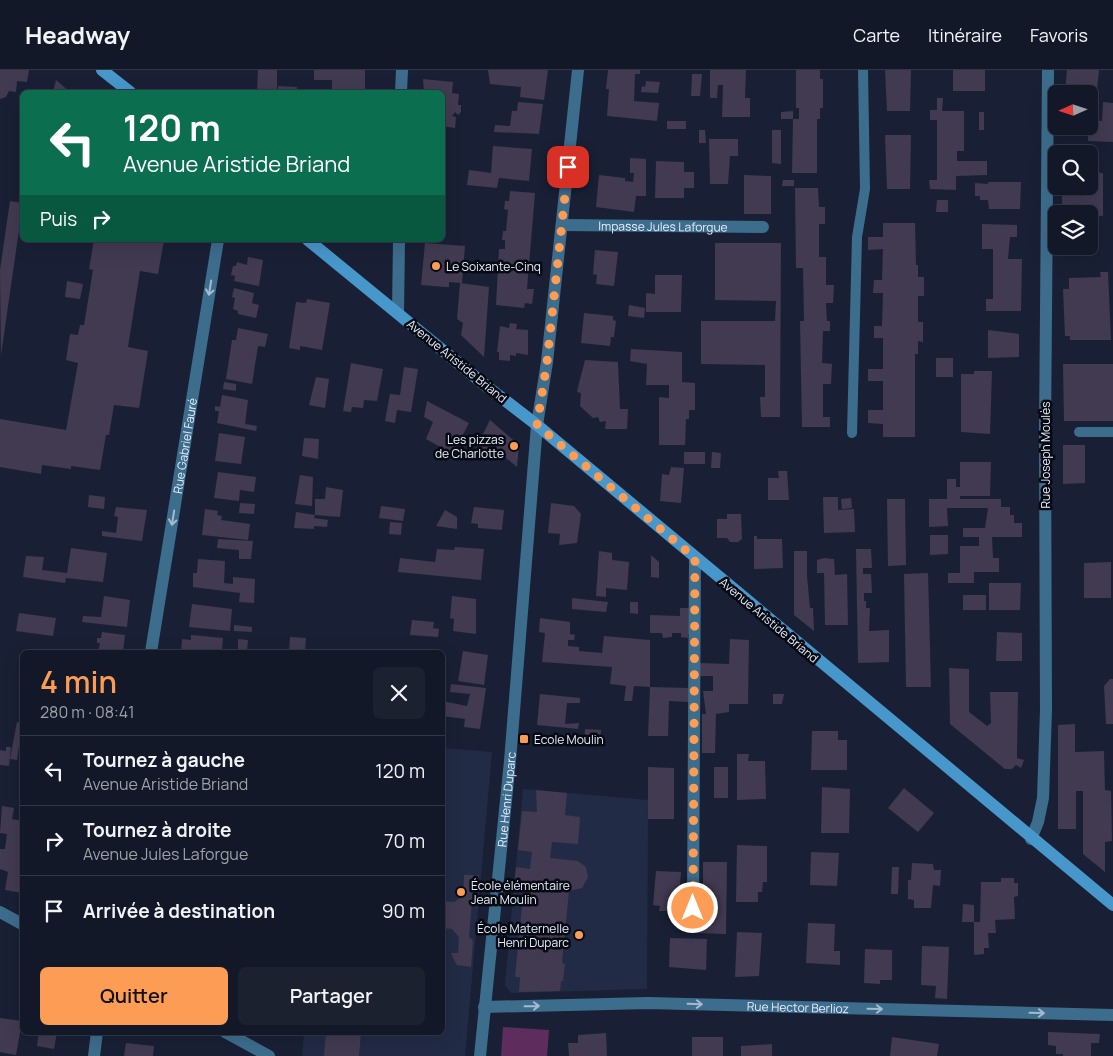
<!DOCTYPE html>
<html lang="fr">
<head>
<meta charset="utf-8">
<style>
  :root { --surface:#131828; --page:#1c2130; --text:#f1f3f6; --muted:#9da0a8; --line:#323745; --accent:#fd9d55 }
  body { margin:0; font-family:Manrope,sans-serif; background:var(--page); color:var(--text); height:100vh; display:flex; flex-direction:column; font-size:19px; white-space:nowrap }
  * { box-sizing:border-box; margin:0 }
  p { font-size:16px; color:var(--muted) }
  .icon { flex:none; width:28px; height:28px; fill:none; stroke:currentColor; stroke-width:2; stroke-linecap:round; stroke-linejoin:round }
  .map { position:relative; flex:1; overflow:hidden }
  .side { position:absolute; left:20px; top:580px; width:425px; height:385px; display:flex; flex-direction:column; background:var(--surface); border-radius:8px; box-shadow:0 5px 20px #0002,0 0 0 1px var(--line) }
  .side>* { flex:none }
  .guide { position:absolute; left:20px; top:20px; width:425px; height:152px; border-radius:8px; box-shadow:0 5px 20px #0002,0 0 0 1px var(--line); background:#0b6e4f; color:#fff; overflow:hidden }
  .needle { width:32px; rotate:267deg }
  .tools { position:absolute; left:1048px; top:15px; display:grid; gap:10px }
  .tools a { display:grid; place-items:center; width:50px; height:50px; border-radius:8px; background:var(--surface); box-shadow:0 5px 20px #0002,0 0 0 1px var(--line); font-size:25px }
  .pin { position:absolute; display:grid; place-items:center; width:42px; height:42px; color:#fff; margin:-21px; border-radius:10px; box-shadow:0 2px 8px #0006 }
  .me { position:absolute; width:55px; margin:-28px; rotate:0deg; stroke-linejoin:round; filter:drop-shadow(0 0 4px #0008) }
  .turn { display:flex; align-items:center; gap:18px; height:105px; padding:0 20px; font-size:22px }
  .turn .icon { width:65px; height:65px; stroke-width:2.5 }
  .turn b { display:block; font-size:35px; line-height:42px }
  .then { display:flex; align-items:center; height:48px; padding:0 20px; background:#0003; gap:10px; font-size:19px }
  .round { display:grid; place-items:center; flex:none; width:52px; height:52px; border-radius:8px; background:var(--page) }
  .head { display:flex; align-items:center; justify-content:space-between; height:85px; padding:0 20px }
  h1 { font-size:30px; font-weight:600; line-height:38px; color:var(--accent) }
  .cta { display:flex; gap:10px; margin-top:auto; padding:10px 20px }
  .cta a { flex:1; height:58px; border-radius:8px; background:var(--accent); color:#111; font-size:20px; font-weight:600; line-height:58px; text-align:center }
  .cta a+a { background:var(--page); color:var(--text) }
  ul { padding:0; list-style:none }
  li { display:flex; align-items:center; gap:15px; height:70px; padding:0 20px; border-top:1px solid var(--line) }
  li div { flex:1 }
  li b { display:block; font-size:19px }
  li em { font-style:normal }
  header { display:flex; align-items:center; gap:30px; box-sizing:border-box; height:70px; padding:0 25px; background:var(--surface); border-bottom:1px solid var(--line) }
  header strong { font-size:24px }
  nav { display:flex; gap:28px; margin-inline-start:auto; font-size:18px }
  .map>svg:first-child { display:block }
  .built { fill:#222b45 }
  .green { fill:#5e2d5e }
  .building { fill:#413a51 }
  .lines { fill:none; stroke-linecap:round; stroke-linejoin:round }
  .service { stroke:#3d6d8d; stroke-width:10 }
  .minor { stroke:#3d6d8d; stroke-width:12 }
  .tertiary { stroke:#3d6d8d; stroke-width:12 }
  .secondary { stroke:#4797cb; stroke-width:12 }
  .oneway { stroke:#a4bad0 }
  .route { stroke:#fd9d55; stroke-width:9; stroke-dasharray:0 16.2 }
  .poi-dot { fill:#fd9d55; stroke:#070a13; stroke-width:2 }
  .labels { text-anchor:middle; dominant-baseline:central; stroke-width:5; stroke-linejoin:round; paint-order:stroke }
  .street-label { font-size:12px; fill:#e8edfc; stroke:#070a13 }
  .poi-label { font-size:12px; fill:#e8edfc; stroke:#070a13; text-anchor:start }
</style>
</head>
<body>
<header>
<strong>Headway</strong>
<nav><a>Carte</a><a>Itinéraire</a><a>Favoris</a></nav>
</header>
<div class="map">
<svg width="1113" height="986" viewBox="0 0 1113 986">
  <rect width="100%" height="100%" fill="#192035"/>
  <g class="built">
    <path d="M443 678 492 682 465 986H302L304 963 442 962Z"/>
    <path d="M523 719 648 730 647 919 511 923 505 915Z"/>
  </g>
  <path class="green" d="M503 957 549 960 547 986H501Z"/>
  <g class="building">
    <path d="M0 0H29L27 12 17 11 16 22 9 21 6 27 0 29Z"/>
    <path d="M258 0H277V22H257Z"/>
    <path d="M314 0H365V22H332V10H314Z"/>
    <path d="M488 0H548L544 30 520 27 521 17 490 14Z"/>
    <path d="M608 0H640V4H635L634 31 659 33 657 51 607 46 609 19H606Z"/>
    <path d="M710 0H746L745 28H750V47H722L723 15H718L717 28H710Z"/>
    <path d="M796 0H820V9H823V38H820V49H817V103H792L793 49H781V42L793 41V49H799V38H796Z"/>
    <path d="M885 0H911L910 41H887Z"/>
    <rect x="953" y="0" width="32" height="21"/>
    <path d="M1067 0H1099L1096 31 1089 30V24H1065Z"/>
    <path d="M692 4H702L700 26H691Z"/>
    <path d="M423 9 453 12 452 23 459 24 458 35H461V42L458 45 455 42 452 46 456 47 455 58 442 56V22H424Z"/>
    <path d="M56 10 70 22H53Z"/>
    <path d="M646 11 660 12 658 23 641 22 642 16 645 17Z"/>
    <path d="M278 16 297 17V22H278Z"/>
    <path d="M937 28H943L942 41H964V81H957V91H987V105L956 106V120L930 119 929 110H937V50H930V40H937Z"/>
    <path d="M518 32 543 34 539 64 494 62 495 55 510 56 512 41H517Z"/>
    <path d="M1103 32 1113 33V72L1088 71 1089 50 1102 51Z"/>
    <rect x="979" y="42" width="5" height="18"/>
    <rect x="667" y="51" width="19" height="8"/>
    <path d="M699 60H705L706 73H699Z"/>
    <path d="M772 60H781V94L772 93Z"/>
    <path d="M885 65H911L910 119H887Z"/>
    <path d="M709 69H738V86H730L728 114H710Z"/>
    <path d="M493 76 532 79 529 111 499 108 497 118 467 115 469 100 491 103Z"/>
    <path d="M630 88 646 89V126H636L634 142 596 137 599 105 625 108V111L633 112 634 103H630Z"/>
    <path d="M656 91 684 92V102H694V118H684V128H655Z"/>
    <path d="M1089 102 1103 103V146L1062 144V116H1089Z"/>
    <path d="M744 105 771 106V144H744Z"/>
    <path d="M783 110H794V116H782Z"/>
    <path d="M988 112H1021L1020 139H989L988 130H980V126H975V113L988 114Z"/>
    <path d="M795 118H818L819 137H825V154H819V187H826V215H834L833 233H826L827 251H830V261H823L822 293 832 294 831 314H823V347H830V357H802L800 251H804L803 198H796Z"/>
    <path d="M510 121 535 123 527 219H534L532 234 525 233 524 238 496 235 499 179H505V170H502L503 161H506L508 140 504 139 505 131H509Z"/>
    <path d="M937 130H948V142H936Z"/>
    <path d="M10 131 22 133V139L1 285 0 200Z"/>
    <path d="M883 153H915L916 195H918V207H924V226H918V252H923V272L918 271V284H915V367H883V354L868 353V340H883V311H868V299H883V268H874V256H882L883 223H873L874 210H882L883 179 868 180V167H883Z"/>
    <path d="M982 154 1017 155V167H1010L1008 189H1022L1021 241H986V229H993V179H982Z"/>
    <path d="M94 170H164L158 204 140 201 128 277 148 281 139 338 114 335 109 365H106L100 400 71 396V399L42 395 41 404 0 397V349L66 360 78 293 66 290 70 264 78 265 80 255H84L93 200 89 199Z"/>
    <path d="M425 173 465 176 462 213 449 212V217H445L421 215Z"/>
    <path d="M715 173H781L780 347H761L760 327H765V295L701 294V251H775L776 231 715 230Z"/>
    <path d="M595 180 618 182 614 216 596 214 597 205 593 204Z"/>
    <path d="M248 187 263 190 259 216 234 211 235 206 231 205 233 196H236L237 192 247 195Z"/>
    <path d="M1100 202H1108L1111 270H1070V266H1065L1063 219H1069V208L1101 207Z"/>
    <path d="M655 205H682L681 242H646V223L655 224Z"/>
    <path d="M67 211 83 214 80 229 65 227Z"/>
    <path d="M460 213 489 217 484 287 461 265 463 253 457 249Z"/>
    <path d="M234 218 254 223 252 233 259 235 256 248 238 244V241L233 239 235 228 232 227Z"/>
    <path d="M307 229 330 233 322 280 300 276V280L289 278 296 232 306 233Z"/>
    <path d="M629 235 645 238 644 248 628 246Z"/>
    <path d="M584 243 613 246V250L616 251 614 267H611L610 276 581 273Z"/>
    <path d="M510 253 517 254 516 259 528 260V285L516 283V286L510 285V291L499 290V282H497L500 256 509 258Z"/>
    <path d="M238 258 268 264 265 277 258 276 252 314 226 309 232 270H236Z"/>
    <path d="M988 260 1019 264V287L988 288Z"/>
    <path d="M631 279 682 282V312L695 313V340H689V349H686L685 375H659V327L669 328V315H646L647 294 630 291Z"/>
    <rect x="936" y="288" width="17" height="19"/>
    <path d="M585 290 618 292 620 339H628L627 359H605L606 351 600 352 598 347 593 348 580 336 581 323 577 322 578 317Z"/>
    <path d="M351 293 383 299 377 331 364 330 363 338 352 337 351 342 343 341Z"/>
    <path d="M1063 294H1113V351H1064Z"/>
    <path d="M404 297 418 299 411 342 397 340 395 353 385 351 390 324 400 325Z"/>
    <path d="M974 301H992L990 364 961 362V304H974Z"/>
    <path d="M316 307 329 309 325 338 309 335Z"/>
    <path d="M224 312 236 314V321L223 319Z"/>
    <path d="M222 325 248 330 245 354 257 356 256 361 217 353 219 341H215V336L220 337Z"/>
    <path d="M427 331 469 353 453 384 426 369 433 352 424 347Z"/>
    <path d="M490 350 519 375 517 397 500 383 495 389 475 380Z"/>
    <path d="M219 363 245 367 241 394 215 391Z"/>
    <path d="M304 368 319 369 318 389 302 386Z"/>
    <path d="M1063 375H1085V413L1063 414Z"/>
    <rect x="684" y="382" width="21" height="12"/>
    <path d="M712 382 721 383 720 398H711Z"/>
    <path d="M960 392H991L990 426H960V429H1001V437H1010V445H1014V453H1022V467H992L993 488H999V502H974V513H948V503H960V476H979V467H963V458H985L988 438H947L948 456 929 457V429H947V409H956V417H960Z"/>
    <path d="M671 397 684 398 681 433 660 431 662 404 669 405Z"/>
    <path d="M778 401H787L789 430H768V408H779Z"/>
    <path d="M218 402 256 407 254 422 240 420 239 431 214 428Z"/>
    <path d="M300 405 313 407 312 436 295 434Z"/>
    <path d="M326 417 343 420 340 447 315 445V429H325Z"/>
    <path d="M89 425 105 427 104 439 88 437Z"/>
    <path d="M823 427H838V440L854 439 855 462 824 463Z"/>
    <path d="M851 428 852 438 842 439 841 429Z"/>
    <path d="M887 429H905L906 495 888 496Z"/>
    <path d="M240 433 255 434 254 444 239 443Z"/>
    <path d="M551 433 574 436 581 444 577 473 559 475 560 464 548 463Z"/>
    <path d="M381 436 405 439 403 451 379 448Z"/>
    <path d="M116 437 147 440 142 471 102 466V461L116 463 118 447 114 446Z"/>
    <path d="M474 437 504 440 502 460 478 458V454L471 453Z"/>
    <path d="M205 439 218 441 217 445 222 446 221 450 250 454 248 470 202 465Z"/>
    <path d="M445 440 457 447V459L436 456Z"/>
    <path d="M296 442 315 445 314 448 328 450 327 457 314 456V459L294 458Z"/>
    <path d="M727 444H741L742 469 738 472H730L727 468H717V449H727Z"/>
    <path d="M390 452 402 453 401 465 389 464Z"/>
    <path d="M930 465H948V484L930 485Z"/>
    <path d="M754 466H757V469H782L783 498 754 499Z"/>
    <path d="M218 469 253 471 251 489H239V480L217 478Z"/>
    <path d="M455 477 484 479 481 510 398 502 400 488 435 492 437 479 454 480Z"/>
    <path d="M71 478 107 483 103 512 66 508 65 513 23 507 26 486 44 487 42 500 67 503Z"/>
    <path d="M856 479H871L872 498H863V504H871L872 523H864V531H866V538H870L869 561 889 560V592L858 593Z"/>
    <path d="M599 481 612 483V490L629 492 627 520 606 518V527L596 526Z"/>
    <path d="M794 481H807V506L810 538H813L814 561 794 545Z"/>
    <path d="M651 485 659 492V508L651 507Z"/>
    <path d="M824 488 834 489 835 505 847 504 848 555H825L824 503H817V490Z"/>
    <path d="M198 489 225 491 224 513 233 514V507L255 509 254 533 239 532 240 523 193 517V503H197Z"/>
    <path d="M1111 492V528H1084V493Z"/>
    <path d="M928 503 931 617H906L904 504Z"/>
    <path d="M989 513H1021L1020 540H989Z"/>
    <rect x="963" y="525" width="23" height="15"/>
    <path d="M104 526 130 530 127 557 82 552 83 546 101 547Z"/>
    <path d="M452 526 476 529V564L453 561 454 549 450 548Z"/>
    <path d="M572 528 608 532 606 542 572 539Z"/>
    <path d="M630 532H638V544L630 543Z"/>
    <path d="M192 534 232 539 230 561 189 557Z"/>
    <path d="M680 538H690V564H688V568L681 567V563H672V567L663 568 662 563H650V545L680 546Z"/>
    <path d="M19 543 56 548 53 566 16 561Z"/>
    <path d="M540 548 570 552V564L575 565 574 570H568V576L579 577V581L602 583 604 566 650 570V617L690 618 689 632 669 631 668 666H648L650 617 634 616 632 631H624L626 616 610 614 612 597 542 592 545 563 539 562Z"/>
    <path d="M412 550 434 552 433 558 439 559 438 567 410 565Z"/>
    <path d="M234 555 252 557V562L234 561Z"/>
    <path d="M102 562 125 565 123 582H98L100 573H97V568H101Z"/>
    <path d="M997 562 1022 563V591H996Z"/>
    <path d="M191 565 223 568 222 579 238 580V569L248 570 247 582H181L182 569 191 570Z"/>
    <path d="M290 567 306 568 305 582H289Z"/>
    <path d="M730 569 749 570 748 634H729V642L716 644 715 683H702V644H706L703 621H713V606H699V593L729 594Z"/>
    <path d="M463 581 488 585 484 615 458 611Z"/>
    <path d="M949 598 969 599V642L987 656 991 653 990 622H1018L1017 685V688L1024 690 1021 698 1016 695 1012 699H1005L950 654Z"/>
    <path d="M1110 609H1113V654H1106L1104 616Z"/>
    <path d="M451 614 486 618 480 659 464 657 465 649 442 646V631L467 636 470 624 450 622Z"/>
    <path d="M540 624 580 628V633H567L565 654 579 653 578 659 537 655Z"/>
    <path d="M773 624H784L782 634H773Z"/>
    <path d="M17 652 22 653 17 690 10 689Z"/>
    <path d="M1075 654V682L1104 681 1105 720 1111 721 1112 771 1105 772V802L1083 784V721H1076V759H1058V655Z"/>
    <path d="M585 659 601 660 600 671 584 670Z"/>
    <path d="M812 661H838V670H847V700H811Z"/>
    <path d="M6 677H11L9 696 0 695V680L6 681Z"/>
    <path d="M737 684H749L748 691H765L766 729 737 730Z"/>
    <path d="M648 697 674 698V749H648Z"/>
    <rect x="714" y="697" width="14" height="31"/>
    <path d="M822 717 850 719 849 763H821Z"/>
    <path d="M904 718 934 743 918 762 888 738Z"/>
    <path d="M536 720 567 723 565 745 580 747 578 774 552 772 550 788 578 791 586 797 588 807 582 818 569 821 562 893 565 894 563 911H561L560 921 519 922 520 907H515L524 816 514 815 516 797 530 799 532 782 518 780 522 741 537 742Z"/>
    <path d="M2 736 14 738 12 749 22 751V823L5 820 8 802 0 799V779H5L7 764 0 763Z"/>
    <path d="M737 775 767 776V812H763L762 822H758V832H736Z"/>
    <path d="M811 782 839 783 837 816 810 815Z"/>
    <path d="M703 792H727L726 864 698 863V845H702V834H710L711 824H703Z"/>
    <path d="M912 793 933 794 934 800H941L940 816 933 815 931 838H914V830L908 829V810H911Z"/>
    <path d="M892 797H899L898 824H891Z"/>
    <path d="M656 801 681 802 680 814 683 815V836L667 835 668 841H659L660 836 653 835Z"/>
    <path d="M464 805H479L477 826 472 830 469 867 473 871 471 897 457 895 455 892 451 883H458L459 867 452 859 442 858V831L454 832 463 826Z"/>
    <path d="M1001 808H1014V813H1018V826L1014 827 1015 849 995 850 996 863H988L989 878H984V884L974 885V852H980L981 812H1001Z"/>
    <path d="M963 834 974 835V852H962Z"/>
    <path d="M808 853 835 854 834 881H840V895L806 893Z"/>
    <path d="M737 862 762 863 759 906 735 907Z"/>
    <path d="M670 868 707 869 706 900 669 897Z"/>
    <path d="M922 876 949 877 947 929 935 928 936 916 921 915Z"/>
    <path d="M865 879 892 880V910H880V914L864 913Z"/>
    <path d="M0 948 22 951 16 985 0 982Z"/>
    <path d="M39 962H57L54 979 37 976Z"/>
    <path d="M326 962H361L359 986H324Z"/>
    <path d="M1048 962 1100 964 1099 973H1091V986H1063V984H1056V976L1048 975Z"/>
    <path d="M606 963 607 986H569L568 973H578V965Z"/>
    <rect x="692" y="967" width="31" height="19"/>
    <path d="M892 967 939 974 937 986H890Z"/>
    <path d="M126 973 154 976 153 986H124Z"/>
    <path d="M772 974V986H741V976Z"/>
  </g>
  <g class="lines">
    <g class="service">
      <path d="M1079 362H1113"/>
      <path d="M852 363 857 167 865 119 863 0"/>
    </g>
    <g class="minor">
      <path d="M401 22 402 0"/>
      <path id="s1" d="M562 155 763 157"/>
      <path d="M398 243 399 170"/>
      <path id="s2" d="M151 582 218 170"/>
      <path d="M1031 769 1038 752 1043 728 1046 640 1045 363 1048 0"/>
      <path d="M693 838 695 488"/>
      <path id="s3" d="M484 937 648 933 1113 945"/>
      <path d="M94 986 97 962"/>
      <path id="s4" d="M480 986 510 691 537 355"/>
    </g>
    <g class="tertiary">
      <path d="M537 355 547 292 578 0"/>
      <path d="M0 842 22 854"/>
      <path d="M225 962 269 986"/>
    </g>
    <g class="secondary">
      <path d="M102 0 130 22"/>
      <path d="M308 170 485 315 537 355 1113 835"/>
    </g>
  </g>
  <defs><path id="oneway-shaft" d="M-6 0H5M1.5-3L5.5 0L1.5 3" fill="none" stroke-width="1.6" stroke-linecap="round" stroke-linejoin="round" transform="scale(1.25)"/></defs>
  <g class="oneway">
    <use href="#oneway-shaft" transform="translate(210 218) rotate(99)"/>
    <use href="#oneway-shaft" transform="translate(173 448) rotate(99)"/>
    <use href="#oneway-shaft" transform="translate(695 934) rotate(2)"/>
    <use href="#oneway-shaft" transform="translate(532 936) rotate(-1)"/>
    <use href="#oneway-shaft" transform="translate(875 939) rotate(1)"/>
    <use href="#oneway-shaft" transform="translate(1037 943) rotate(1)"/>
  </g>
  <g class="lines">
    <path class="route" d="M568 97 547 292 537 355 695 488 693 838"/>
  </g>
  <g class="poi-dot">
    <circle cx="436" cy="196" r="5"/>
    <circle cx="514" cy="376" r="5"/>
    <rect x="519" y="664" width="10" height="10" rx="2.5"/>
    <circle cx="461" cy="822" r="5"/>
    <circle cx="579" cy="865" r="5"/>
  </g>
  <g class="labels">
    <g class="street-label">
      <text stroke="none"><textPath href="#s1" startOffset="101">Impasse Jules Laforgue</textPath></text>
      <text transform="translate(457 291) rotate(39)">Avenue Aristide Briand</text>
      <text stroke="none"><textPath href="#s2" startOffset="209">Rue Gabriel Fauré</textPath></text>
      <text transform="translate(1045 385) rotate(-90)">Rue Joseph Moulès</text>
      <text transform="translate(769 550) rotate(40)">Avenue Aristide Briand</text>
      <text stroke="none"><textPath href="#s4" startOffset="258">Rue Henri Duparc</textPath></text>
      <text stroke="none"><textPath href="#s3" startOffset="314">Rue Hector Berlioz</textPath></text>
    </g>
    <g class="poi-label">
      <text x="446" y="196">Le Soixante-Cinq</text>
      <text x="504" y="369" text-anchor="end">Les pizzas<tspan x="504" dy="14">de Charlotte</tspan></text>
      <text x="534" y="669">Ecole Moulin</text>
      <text x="471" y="815">École élémentaire<tspan x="471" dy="14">Jean Moulin</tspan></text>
      <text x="569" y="858" text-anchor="end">École Maternelle<tspan x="569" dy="14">Henri Duparc</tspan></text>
    </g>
  </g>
</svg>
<div class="tools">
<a><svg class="needle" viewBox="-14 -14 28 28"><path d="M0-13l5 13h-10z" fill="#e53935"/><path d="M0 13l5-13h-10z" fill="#9da0a8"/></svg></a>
<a><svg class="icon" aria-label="search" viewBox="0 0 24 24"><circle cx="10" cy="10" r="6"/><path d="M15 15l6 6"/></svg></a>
<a><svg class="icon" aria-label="layers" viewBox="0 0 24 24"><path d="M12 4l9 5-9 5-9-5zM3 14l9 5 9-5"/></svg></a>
</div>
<div class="pin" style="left:568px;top:97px;background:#d93025"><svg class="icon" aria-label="arrive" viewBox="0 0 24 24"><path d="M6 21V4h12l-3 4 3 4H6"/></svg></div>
<svg class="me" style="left:693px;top:838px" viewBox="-20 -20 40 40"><circle r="17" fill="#fd9d55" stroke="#fff" stroke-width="3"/><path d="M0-11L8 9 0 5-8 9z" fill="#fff"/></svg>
<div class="guide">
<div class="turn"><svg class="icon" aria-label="left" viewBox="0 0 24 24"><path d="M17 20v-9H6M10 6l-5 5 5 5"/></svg><div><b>120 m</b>Avenue Aristide Briand</div></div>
<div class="then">Puis<svg class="icon" aria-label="right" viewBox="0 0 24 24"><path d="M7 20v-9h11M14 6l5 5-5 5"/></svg></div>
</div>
<section class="side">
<div class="head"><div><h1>4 min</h1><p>280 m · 08:41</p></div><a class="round"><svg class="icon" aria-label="close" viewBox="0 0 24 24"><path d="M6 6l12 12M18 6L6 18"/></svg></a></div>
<ul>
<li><svg class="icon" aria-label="left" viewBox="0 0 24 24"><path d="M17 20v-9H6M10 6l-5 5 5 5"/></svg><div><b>Tournez à gauche</b><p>Avenue Aristide Briand</p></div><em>120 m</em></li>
<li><svg class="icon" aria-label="right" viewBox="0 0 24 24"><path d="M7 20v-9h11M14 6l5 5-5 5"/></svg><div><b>Tournez à droite</b><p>Avenue Jules Laforgue</p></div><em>70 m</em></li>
<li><svg class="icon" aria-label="arrive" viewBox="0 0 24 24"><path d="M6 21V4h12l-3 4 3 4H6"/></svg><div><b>Arrivée à destination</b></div><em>90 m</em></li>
</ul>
<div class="cta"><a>Quitter</a><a>Partager</a></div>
</section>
</div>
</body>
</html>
